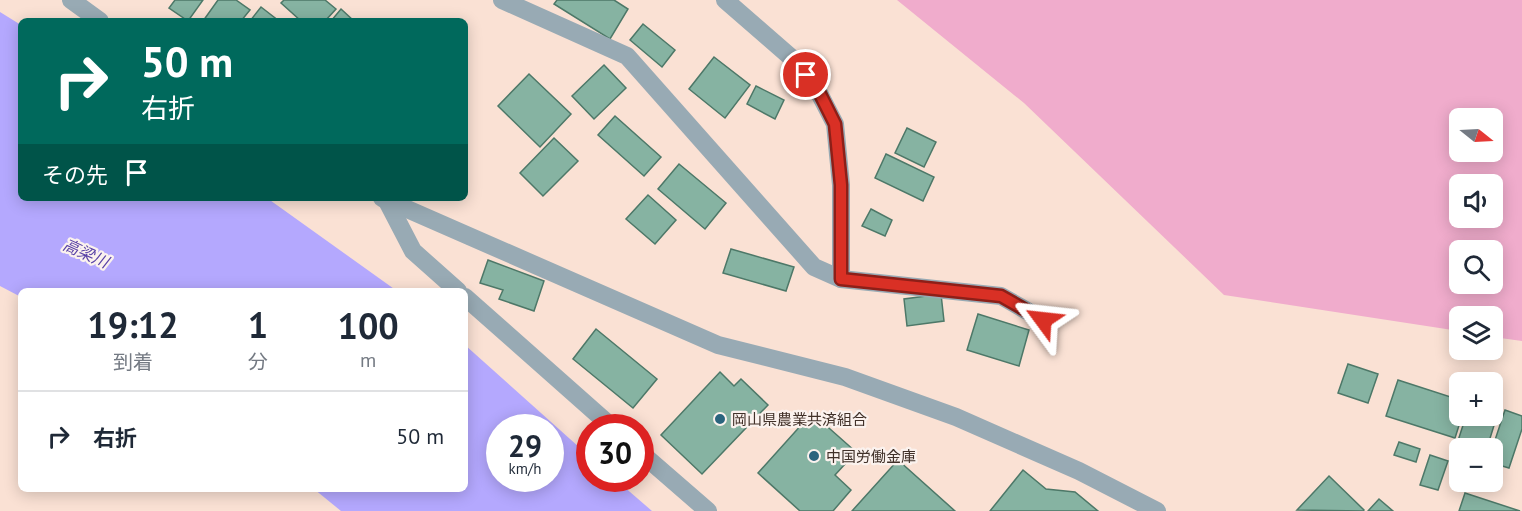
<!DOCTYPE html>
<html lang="ja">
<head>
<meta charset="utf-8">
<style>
  :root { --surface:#fff; --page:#f2f2f3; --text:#1f2937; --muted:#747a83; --line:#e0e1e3 }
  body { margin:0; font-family:"PT Sans","Noto Sans JP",sans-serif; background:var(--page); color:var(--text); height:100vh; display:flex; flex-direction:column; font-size:22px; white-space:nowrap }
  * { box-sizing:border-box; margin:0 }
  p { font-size:20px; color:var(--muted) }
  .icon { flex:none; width:33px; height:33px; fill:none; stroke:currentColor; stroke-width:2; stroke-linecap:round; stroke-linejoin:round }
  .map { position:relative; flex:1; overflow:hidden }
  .details { position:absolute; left:18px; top:288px; width:450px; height:204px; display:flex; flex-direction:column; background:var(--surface); border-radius:9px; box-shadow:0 3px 15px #0003 }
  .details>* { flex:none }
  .banner { position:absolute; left:18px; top:18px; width:450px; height:183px; border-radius:9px; box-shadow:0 3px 15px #0003; background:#00695c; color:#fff; overflow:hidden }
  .needle { width:39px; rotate:108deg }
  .controls { position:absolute; left:1449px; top:108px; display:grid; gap:12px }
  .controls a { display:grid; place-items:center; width:54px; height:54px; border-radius:9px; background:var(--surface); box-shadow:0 3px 15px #0003; font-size:30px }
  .speed { position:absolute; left:486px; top:414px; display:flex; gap:12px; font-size:30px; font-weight:700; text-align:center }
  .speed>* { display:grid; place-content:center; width:78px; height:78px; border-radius:50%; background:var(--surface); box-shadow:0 3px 15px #0003; line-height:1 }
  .speed small { font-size:15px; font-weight:400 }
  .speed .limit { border:9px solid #d22; background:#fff; color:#111 }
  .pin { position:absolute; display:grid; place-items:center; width:51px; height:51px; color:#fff; margin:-26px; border:3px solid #fff; border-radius:50%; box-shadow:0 2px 6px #0007 }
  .me { position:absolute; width:66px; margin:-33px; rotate:300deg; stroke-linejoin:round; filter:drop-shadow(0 0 4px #0008) }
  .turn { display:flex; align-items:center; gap:21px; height:126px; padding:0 24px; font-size:27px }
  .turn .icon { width:78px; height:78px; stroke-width:2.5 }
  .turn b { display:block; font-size:42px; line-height:51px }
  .then { display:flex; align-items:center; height:57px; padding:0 24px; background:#0003; gap:12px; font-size:22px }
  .eta { display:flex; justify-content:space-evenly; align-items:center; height:102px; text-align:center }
  .eta b { font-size:36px; font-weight:800; line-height:42px }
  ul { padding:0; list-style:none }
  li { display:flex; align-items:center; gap:18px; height:90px; padding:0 24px; border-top:2px solid var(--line) }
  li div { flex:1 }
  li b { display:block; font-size:22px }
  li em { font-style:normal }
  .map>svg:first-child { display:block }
  .green { fill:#f0accc; fill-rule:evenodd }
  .water { fill:#b4a8fe; fill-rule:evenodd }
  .building { fill:#86b3a2; stroke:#4d7868; stroke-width:1.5 }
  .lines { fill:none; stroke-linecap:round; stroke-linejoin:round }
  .minor { stroke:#98aab4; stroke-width:18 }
  .route-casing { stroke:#8d1f18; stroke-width:15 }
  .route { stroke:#d93025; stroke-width:10 }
  .poi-dot { fill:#2b647e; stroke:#fbf2ee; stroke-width:2 }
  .labels { text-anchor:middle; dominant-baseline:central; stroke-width:4.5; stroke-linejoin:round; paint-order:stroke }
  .poi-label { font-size:15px; fill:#413129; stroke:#fbf2ee; text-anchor:start }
  .water-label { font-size:16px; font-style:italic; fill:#5942a6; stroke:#fbf2ee }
</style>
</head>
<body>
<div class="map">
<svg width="1522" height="511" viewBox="0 0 1522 511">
  <rect width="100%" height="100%" fill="#fae1d4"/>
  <path class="green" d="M897 0H1522V341L1493 337 1492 316H1460L1459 331 1224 295 1024 103ZM1460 118H1492V152H1460ZM1492 184V218H1460V184ZM1492 250V284H1460V250Z"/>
  <g class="water">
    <path d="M0 12 21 25V198H267L397 291H21V297L0 286Z"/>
    <path d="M465 345 589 456 590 478 615 479 652 511H341L314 489H465ZM500 428H550V478H500Z"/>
  </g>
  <g class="building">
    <path d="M175 0H203L188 21 169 8Z"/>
    <path d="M218 0H236L250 10 241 21H203Z"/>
    <path d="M284 0H325L336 9 325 21H301L281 3Z"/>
    <path d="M557 0H614L628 9 610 39 554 4Z"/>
    <path d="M261 7 279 21H250Z"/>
    <path d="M341 9 354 21H331Z"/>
    <path d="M643 24 675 50 662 67 630 40Z"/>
    <path d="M714 57 750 85 725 118 689 89Z"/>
    <path d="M604 65 626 88 594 119 572 96Z"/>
    <path d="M529 74 571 114 540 147 498 106Z"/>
    <path d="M756 86 784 100 775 119 747 104Z"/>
    <path d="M615 116 661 157 644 176 598 135Z"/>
    <path d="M907 128 936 142 924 167 895 153Z"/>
    <path d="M554 138 578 161 543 196 520 173Z"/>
    <path d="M886 154 934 177 923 201 875 178Z"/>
    <path d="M679 164 726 203 705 229 658 189Z"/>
    <path d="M648 195 676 220 655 244 626 219Z"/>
    <path d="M871 209 892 220 885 236 862 226Z"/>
    <path d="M731 249 794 267 786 291 723 273Z"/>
    <path d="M488 260 544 281 534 311 499 299 503 290 480 283Z"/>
    <path d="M941 294 944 321 907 326 904 299Z"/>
    <path d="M978 314 1029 330 1019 366 967 350Z"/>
    <path d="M596 329 657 379 633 408 573 359Z"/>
    <path d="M1348 364 1378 374 1368 403 1338 393Z"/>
    <path d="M720 372 734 386 741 379 768 405 702 474 661 435Z"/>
    <path d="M1398 380 1460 400 1462 416 1455 438 1386 416Z"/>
    <path d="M1492 404 1500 406 1487 448 1455 450 1466 416H1492Z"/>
    <path d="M1505 410 1522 416V429L1509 468 1492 463V449Z"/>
    <path d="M812 413 856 452 835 475 851 490 833 511H800L758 473Z"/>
    <path d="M1399 442 1420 449 1416 462 1394 455Z"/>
    <path d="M1430 455 1448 461 1438 490 1420 485Z"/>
    <path d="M898 460 955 511H852Z"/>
    <path d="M1023 470 1046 489 1075 492 1098 511H990Z"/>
    <path d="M1329 476 1364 510 1363 511 1297 510Z"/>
    <path d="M1465 493 1520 511H1459Z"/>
    <path d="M1379 499 1393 511H1368Z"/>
  </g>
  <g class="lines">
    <g class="minor">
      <path d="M71 0 100 21"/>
      <path d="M502 0 627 56 814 267 841 279 1001 296 1043 320"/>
      <path d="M725 0 794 60 818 91 835 124 841 185V279"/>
      <path d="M382 198 718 345 845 377 956 417 1079 471 1157 511"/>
      <path d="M387 201 413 251 458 291"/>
      <path d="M465 297 613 428"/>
      <path d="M640 452 708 511"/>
    </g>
  </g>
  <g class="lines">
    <defs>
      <path id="route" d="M806 75 818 90 835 124 841 185V279L1001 296 1043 320"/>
    </defs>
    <use href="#route" class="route-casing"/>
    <use href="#route" class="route"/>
  </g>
  <g class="poi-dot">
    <circle cx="720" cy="419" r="6"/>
    <circle cx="814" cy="456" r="6"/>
  </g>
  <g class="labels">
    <g class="poi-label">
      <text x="732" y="419">岡山県農業共済組合</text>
      <text x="826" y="456">中国労働金庫</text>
    </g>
    <g class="water-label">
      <text transform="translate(86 253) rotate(24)">高梁川</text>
    </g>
  </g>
</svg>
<div class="controls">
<a><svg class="needle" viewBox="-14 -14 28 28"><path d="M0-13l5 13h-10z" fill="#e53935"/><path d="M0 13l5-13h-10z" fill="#747a83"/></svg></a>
<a><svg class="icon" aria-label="sound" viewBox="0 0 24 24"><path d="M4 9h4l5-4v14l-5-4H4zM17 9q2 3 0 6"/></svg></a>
<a><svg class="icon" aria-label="search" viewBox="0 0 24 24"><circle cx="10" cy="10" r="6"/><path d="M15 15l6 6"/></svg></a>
<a><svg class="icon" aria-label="layers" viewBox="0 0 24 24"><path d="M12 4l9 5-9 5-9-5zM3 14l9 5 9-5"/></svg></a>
<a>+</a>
<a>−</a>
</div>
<div class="speed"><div>29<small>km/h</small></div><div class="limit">30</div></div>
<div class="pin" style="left:806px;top:75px;background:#d93025"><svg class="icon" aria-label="arrive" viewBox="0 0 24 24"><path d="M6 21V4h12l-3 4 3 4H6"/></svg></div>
<svg class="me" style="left:1043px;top:320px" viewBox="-20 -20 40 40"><path d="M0-17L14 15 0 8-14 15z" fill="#d93025" stroke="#fff" stroke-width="4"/></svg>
<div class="banner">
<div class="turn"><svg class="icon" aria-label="right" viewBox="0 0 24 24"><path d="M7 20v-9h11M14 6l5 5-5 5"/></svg><div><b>50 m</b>右折</div></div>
<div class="then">その先<svg class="icon" aria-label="arrive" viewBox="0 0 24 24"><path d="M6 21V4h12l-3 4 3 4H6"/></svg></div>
</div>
<section class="details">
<div class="eta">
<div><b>19:12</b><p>到着</p></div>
<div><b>1</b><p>分</p></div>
<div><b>100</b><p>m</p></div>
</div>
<ul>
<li><svg class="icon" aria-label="right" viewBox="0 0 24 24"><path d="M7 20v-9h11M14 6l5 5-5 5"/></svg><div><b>右折</b></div><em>50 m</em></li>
</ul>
</section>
</div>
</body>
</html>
